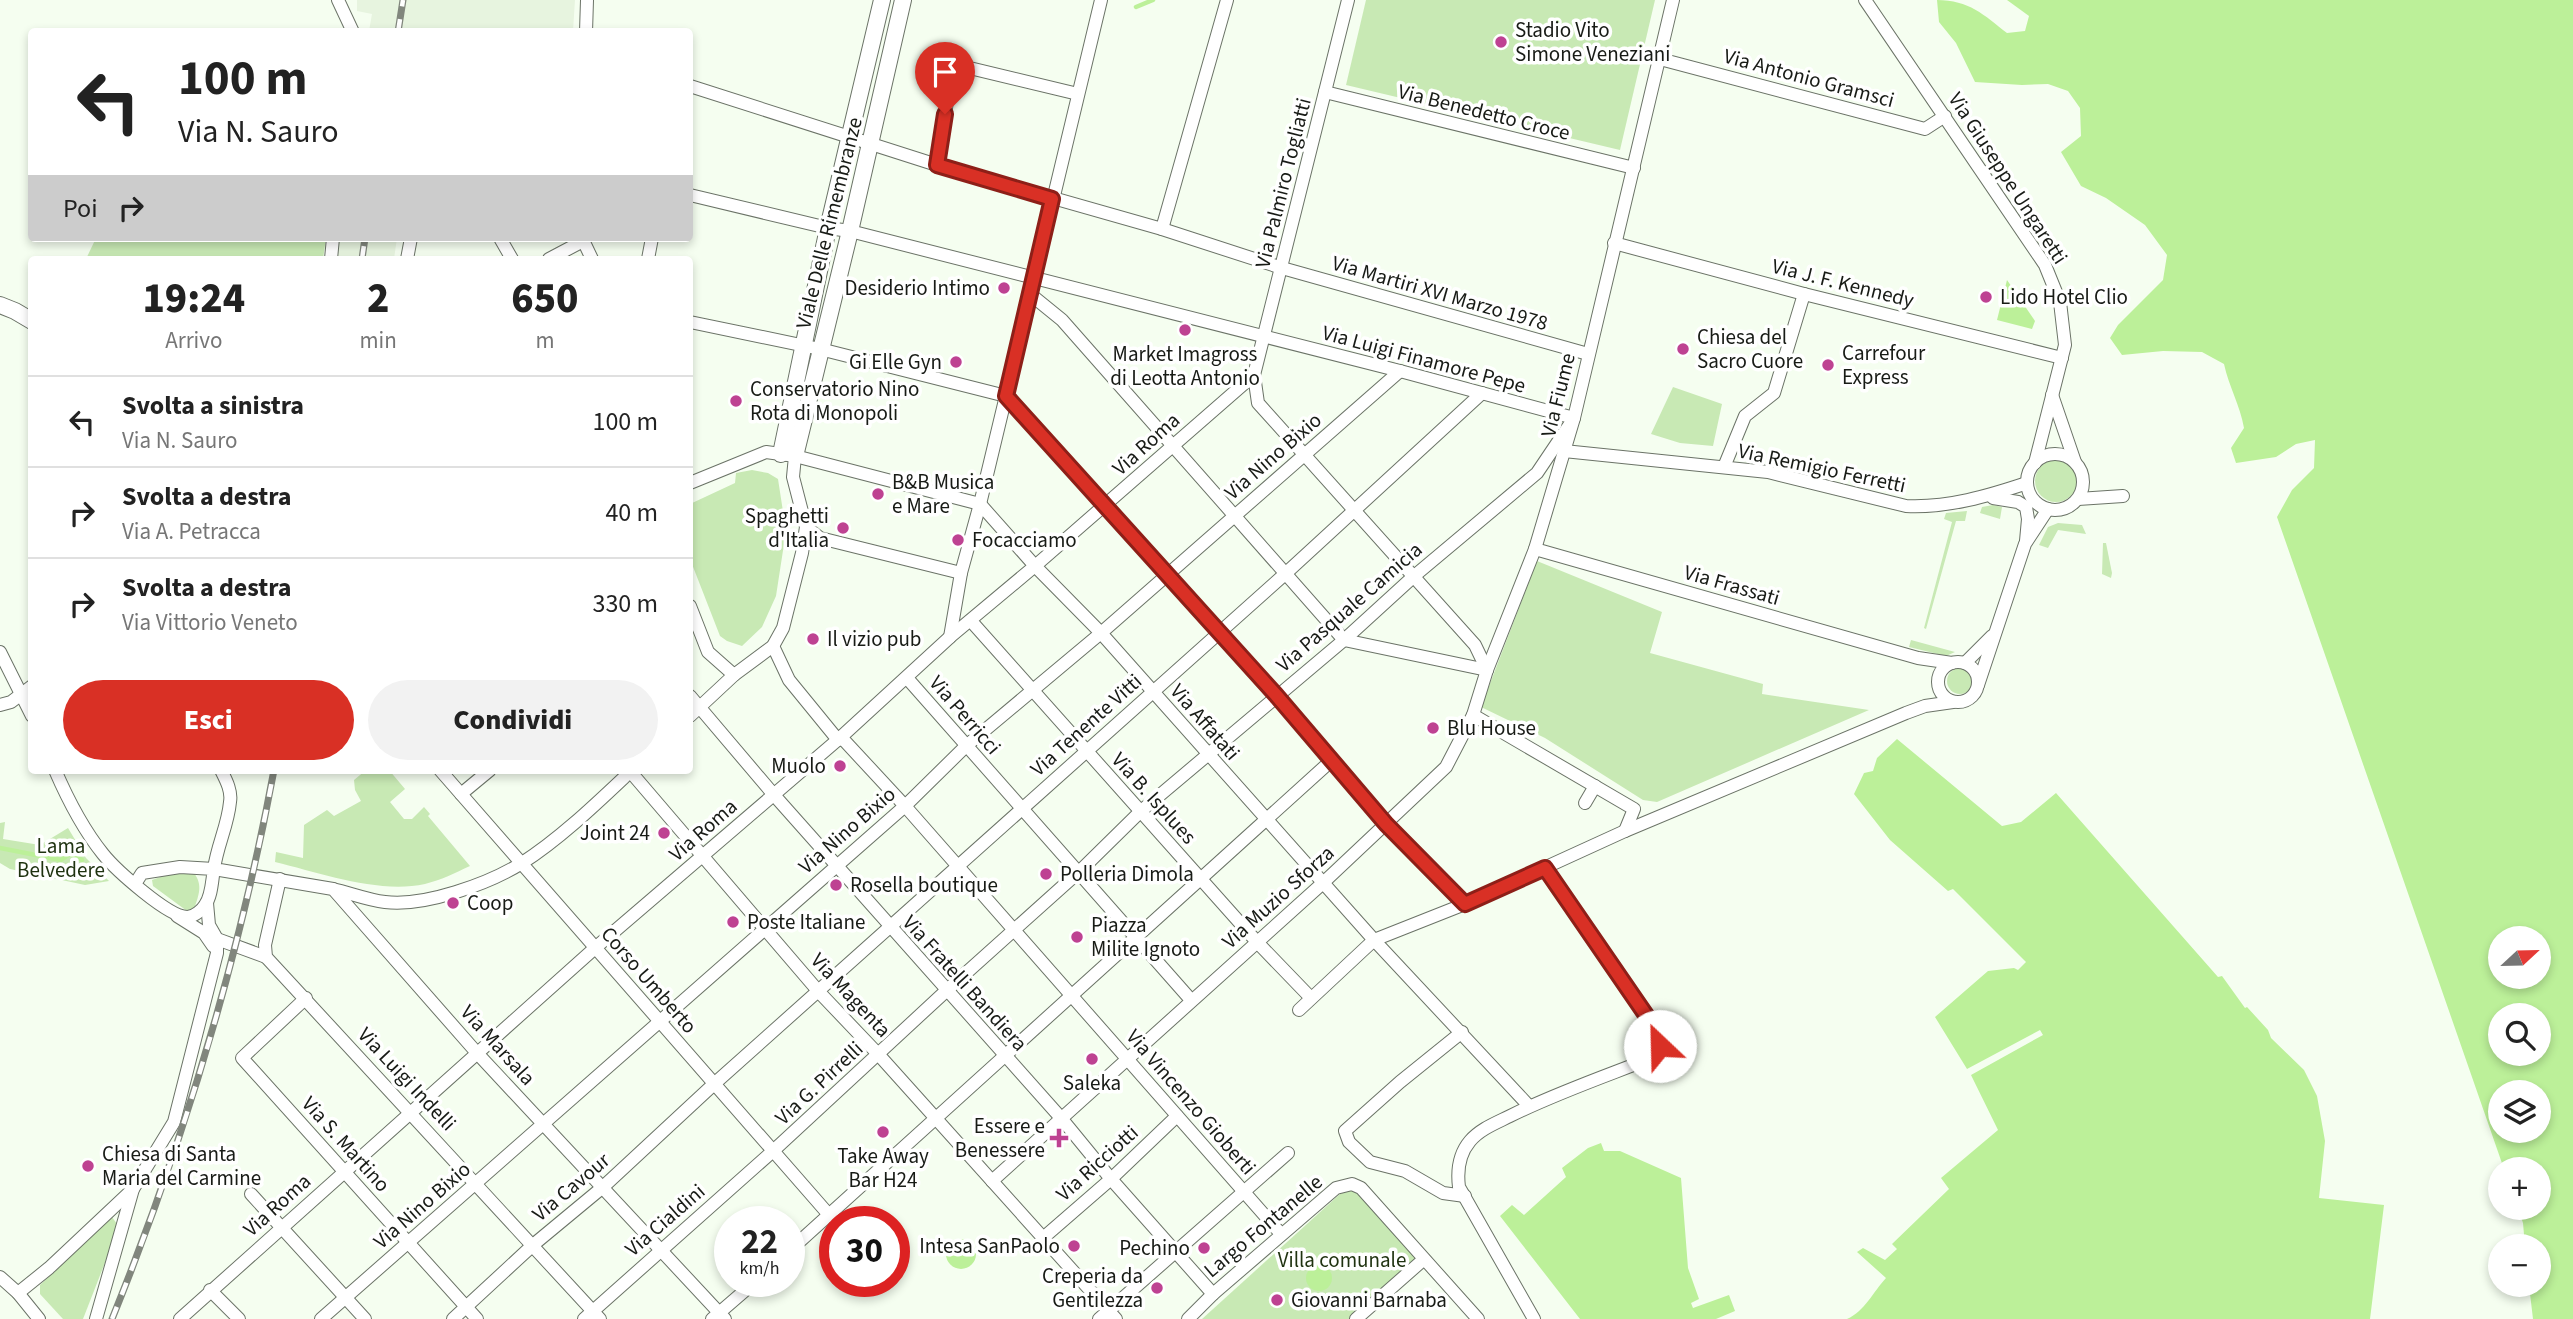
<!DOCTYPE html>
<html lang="it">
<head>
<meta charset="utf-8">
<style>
  :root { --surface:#fff; --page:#f2f2f2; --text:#222; --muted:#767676; --line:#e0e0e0; --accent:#d93025 }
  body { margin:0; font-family:"Source Sans 3",sans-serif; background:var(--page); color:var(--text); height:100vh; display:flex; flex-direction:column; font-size:26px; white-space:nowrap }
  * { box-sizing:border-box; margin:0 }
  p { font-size:23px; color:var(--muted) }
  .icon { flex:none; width:38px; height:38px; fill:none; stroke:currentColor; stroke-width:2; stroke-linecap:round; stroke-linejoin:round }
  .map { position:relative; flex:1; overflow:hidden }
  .side { position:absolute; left:28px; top:256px; width:665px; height:518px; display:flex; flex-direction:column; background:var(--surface); border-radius:7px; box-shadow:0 4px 10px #0003 }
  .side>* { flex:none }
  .banner { position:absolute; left:28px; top:28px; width:665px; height:214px; border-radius:7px; box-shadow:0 4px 10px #0003; background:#fff; color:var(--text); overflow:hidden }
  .needle { width:46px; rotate:68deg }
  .buttons { position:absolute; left:2488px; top:926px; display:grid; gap:14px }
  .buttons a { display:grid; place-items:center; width:63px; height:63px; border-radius:50%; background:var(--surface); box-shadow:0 4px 10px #0003; font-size:35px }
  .speed { position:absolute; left:714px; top:1206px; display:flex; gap:14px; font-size:35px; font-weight:700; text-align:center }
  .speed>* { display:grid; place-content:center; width:91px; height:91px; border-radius:50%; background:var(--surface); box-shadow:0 4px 10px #0003; line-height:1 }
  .speed small { font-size:18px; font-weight:400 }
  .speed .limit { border:10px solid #d22; background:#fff; color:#111 }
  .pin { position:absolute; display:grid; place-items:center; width:60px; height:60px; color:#fff; margin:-72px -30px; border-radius:50% 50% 50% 0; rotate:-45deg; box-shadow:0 0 7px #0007 }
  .pin .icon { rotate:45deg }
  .me { position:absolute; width:77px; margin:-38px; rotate:336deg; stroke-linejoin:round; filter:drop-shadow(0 0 5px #0008) }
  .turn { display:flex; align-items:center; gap:24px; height:147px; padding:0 35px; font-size:32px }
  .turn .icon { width:91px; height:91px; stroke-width:2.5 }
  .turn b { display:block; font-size:49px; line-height:60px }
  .then { display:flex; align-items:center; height:66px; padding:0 35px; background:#0003; gap:14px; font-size:26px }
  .eta { display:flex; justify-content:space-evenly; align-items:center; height:119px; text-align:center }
  .eta b { font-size:42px; font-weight:800; line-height:49px }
  .primary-button { display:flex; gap:14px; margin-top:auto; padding:14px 35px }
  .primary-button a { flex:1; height:80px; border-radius:42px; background:var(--accent); color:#fff; font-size:28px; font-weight:800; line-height:80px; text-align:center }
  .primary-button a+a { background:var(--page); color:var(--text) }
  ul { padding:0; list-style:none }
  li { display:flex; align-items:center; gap:21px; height:91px; padding:0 35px; border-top:2px solid var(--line) }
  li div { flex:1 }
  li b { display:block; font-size:26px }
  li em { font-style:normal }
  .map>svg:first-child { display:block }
  .built { fill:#e7f4df }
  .green { fill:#c8e9b4 }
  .water { fill:#bcf099; fill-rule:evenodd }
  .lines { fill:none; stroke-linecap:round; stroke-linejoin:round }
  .stream { stroke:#bcf099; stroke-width:4.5 }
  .minor-casing { stroke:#6b7367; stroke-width:14 }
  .tertiary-casing { stroke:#6b7367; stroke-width:18 }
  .minor { stroke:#fff; stroke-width:12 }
  .tertiary { stroke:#fff; stroke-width:16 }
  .rail-casing { stroke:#81867d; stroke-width:7 }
  .rail { stroke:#fff; stroke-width:4.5; stroke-dasharray:13; stroke-linecap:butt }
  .route-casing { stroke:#8d1f18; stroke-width:18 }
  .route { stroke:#d93025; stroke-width:12 }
  .poi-dot { fill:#be4292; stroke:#fff; stroke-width:2.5 }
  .labels { text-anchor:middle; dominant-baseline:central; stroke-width:7; stroke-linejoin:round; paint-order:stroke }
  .poi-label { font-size:21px; fill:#181b16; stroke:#fff; text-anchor:start }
  .street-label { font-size:21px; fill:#181b16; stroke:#fff }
  .park-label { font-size:21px; fill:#1f3210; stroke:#fff }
</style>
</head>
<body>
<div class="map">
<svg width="2573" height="1319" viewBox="0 0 2573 1319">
  <rect width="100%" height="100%" fill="#f5fef0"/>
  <g class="built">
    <path d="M357 0H575L573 31H369L372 14 357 11Z"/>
    <path d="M338 238H397L394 259H334Z"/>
  </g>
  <g class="green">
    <path d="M1366 0H1655L1620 150 1346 85Z"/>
    <path d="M96 238H326L323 259H86Z"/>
    <path d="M1673 387 1722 404 1713 446 1680 443 1651 434Z"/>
    <circle cx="2056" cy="481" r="21"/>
    <path d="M752 470 768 473 778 479 786 531 776 596 762 627 742 646 727 641 720 636 690 559V504L735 483 736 473Z"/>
    <path d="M1993 505 2002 507 2000 519 1980 513 1982 507Z"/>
    <path d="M1967 511 1965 521H1956L1926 629 1924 628 1952 522 1944 519 1946 513Z"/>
    <path d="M2058 523 2082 525 2086 534 2058 530 2048 548 2039 545 2048 527Z"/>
    <path d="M2103 543H2106L2112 573 2111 578 2102 574Z"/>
    <path d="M1537 561 1662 612 1650 653 1763 684 1762 694 1869 710 1657 802 1643 800 1545 738 1481 707Z"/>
    <path d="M1911 640 1955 652 1946 656 1909 647Z"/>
    <circle cx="1960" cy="681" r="13"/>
    <path d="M366 770H389L405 789 390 802 404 819H412L424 807 430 814 428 816 470 866C455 873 441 880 425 884 378 894 321 873 275 862L276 852 303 858 304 825 327 810 334 816 361 801 355 790 354 780Z"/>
    <path d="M5 822 3 839 40 845 68 828 86 858 109 881 85 885 10 869 0 863V823Z"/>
    <path d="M177 871 194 873C203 885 199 895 194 909L187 911 153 886 152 880Z"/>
    <path d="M1351 1189 1360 1192 1419 1259 1350 1319H1202L1340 1194Z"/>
    <path d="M112 1217 117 1224 115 1237 83 1319H63L40 1294V1285Z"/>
  </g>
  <g class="water">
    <path d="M1937 0C1969 0 1984 15 2007 33L2025 31 2029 16 2007 0H2573V1319H2533L2529 1285 2539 1284V1246H2525L2523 1223 2518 1208H2539V1169H2504L2277 517 2292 490 2314 468 2315 440 2296 444 2276 457 2236 463 2231 448 2244 428C2240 405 2229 387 2224 364L2202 352 2163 351 2122 355 2110 338 2118 325 2163 280 2167 255 2145 225 2106 198 2081 186 2061 152 2081 136 2080 108 2068 91 2048 84 2022 85 1975 82 1956 43 1939 22ZM2501 938H2539V976H2501ZM2501 1015H2539V1054H2501ZM2539 1092V1130H2501V1092Z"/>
    <path d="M2007 280 2035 321 2032 329 1997 320Z"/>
    <path d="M1897 739 2002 826 2021 822 2056 793 2218 977 2222 976 2245 1008 2247 1007 2268 1030 2271 1038 2304 1070 2317 1096 2325 1141 2319 1198 2384 1205 2370 1319H1847C1865 1311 1873 1292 1886 1278L1857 1252 1863 1248 1885 1260 1897 1249 1892 1244 1949 1189 1941 1178 1998 1130 1971 1075 2043 1035 2040 1030 1967 1069 1935 1017 1988 971 2014 968 2018 970 2026 962 1953 889 1948 891 1890 840 1854 794 1864 773 1873 771 1877 758Z"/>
    <path d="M1601 1143 1604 1151H1620L1681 1178 1688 1268 1699 1299 1691 1303 1693 1308 1729 1295 1735 1311 1716 1319H1580L1500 1216 1512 1205 1524 1215 1566 1177 1562 1168 1588 1148Z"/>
    <circle cx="961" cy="1254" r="15"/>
    <circle cx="1319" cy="1278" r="13"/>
  </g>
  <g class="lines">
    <g class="stream">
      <path d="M1136 7 1153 0"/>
      <path d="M0 848 61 860 70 854 82 860"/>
    </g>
    <defs>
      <g id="minor">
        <path d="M338 0 353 32"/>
        <path d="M1348 0 1254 375 1258 403 1475 645 1487 670"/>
        <path d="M1865 0 2045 265 2060 302 2065 345 2035 463"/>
        <path d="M586 32 587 0"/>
        <path d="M1660 59 1925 129 1945 116"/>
        <path d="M690 86 937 165 1162 229 1282 268 1588 354"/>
        <path d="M1325 92 1634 168"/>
        <path d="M937 165 953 64 1078 94"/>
        <path d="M1162 229 1227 0"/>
        <path d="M500 238 512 259"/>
        <path d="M582 238 592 259"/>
        <path d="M1614 243 1804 294 2062 358"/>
        <path d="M331 259 333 238"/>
        <path d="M407 259 411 238"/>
        <path d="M549 259 583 241"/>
        <path d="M648 259 652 238"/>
        <path d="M1030 294 1062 320 1344 640 1487 670"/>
        <path d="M690 322 820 349 1006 396 1276 695 1386 824 1465 904"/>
        <path d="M2052 395 2075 462"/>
        <path d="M1564 451 1768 472 1906 506C1948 508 1988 496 2027 483"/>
        <circle cx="2055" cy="482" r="28"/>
        <path d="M795 456 980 504 1035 566 1101 633 1374 940 1529 1106"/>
        <path d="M1724 467 1745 416 1774 393 1804 294"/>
        <path d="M690 483 766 452 795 456 793 477 806 527 802 553 783 628 773 646 734 675 708 652 690 606"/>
        <path d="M1993 498 2018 502 2026 507 2028 519 2026 541"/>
        <path d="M2078 499 2123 496"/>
        <path d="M806 527 820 538 961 573"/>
        <path d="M1535 549 1918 658 1952 663"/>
        <path d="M971 621 1257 942 1311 998"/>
        <path d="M950 637 961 573 980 504 1101 0"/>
        <path d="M773 646 789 680 838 740"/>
        <path d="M0 652 32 716"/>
        <circle cx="1958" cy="682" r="20"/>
        <path d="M1965 663 1992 636"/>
        <path d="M907 678 1191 1000"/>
        <path d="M1978 685 2025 544 2048 509"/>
        <path d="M690 696 774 795 1061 1118 1111 1179 1213 1294"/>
        <path d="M0 705 11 702 32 686"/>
        <path d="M1473 715 1634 809 1625 831"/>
        <path d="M690 716 734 675"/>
        <path d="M841 737 905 806 1281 1234"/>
        <path d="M55 770C68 800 82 828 103 854 115 869 169 918 188 917 195 916 202 910 205 905 212 896 212 879 214 869L180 867 142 873 135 884"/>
        <path d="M221 770C226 780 232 791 230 802 228 825 217 846 214 869L333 889 477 1053 725 1319"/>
        <path d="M440 770 830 1216"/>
        <path d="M629 770 819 992 878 1054 1116 1319"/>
        <path d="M461 794 490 770"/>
        <path d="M1585 803 1595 786"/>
        <path d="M280 879 265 945 266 957 600 1319"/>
        <path d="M333 889C350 893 368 900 385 902 424 907 488 884 522 863 561 838 598 802 632 770"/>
        <path d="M207 903 209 925 217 939 266 957"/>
        <path d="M177 916 204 933 213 946"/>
        <path d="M306 998 242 1058 477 1319"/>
        <path d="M1299 1010 1374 940 1465 904 1625 831 1906 713 1925 706 1953 702"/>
        <path d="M1462 1032 1400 1082 1345 1131 1349 1142 1370 1162 1405 1171 1443 1193 1465 1196"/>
        <path d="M992 1181 1324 882 1446 767 1473 715 1487 670 1535 549 1574 418 1673 0"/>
        <path d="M251 1194 365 1319"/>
        <path d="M1043 1238 1111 1179 1177 1116"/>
        <path d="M789 1251 1332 760"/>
        <path d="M0 1277 18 1293 39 1319"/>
        <path d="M210 1290 239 1319"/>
        <path d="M18 1293 49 1268 133 1189"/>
        <path d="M96 1319 133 1189 174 1122 217 953V939"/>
        <path d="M180 1319 595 948 841 737 950 637 1035 566 1254 375"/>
        <path d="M321 1319 905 806 966 746 1101 633 1400 371"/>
        <path d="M453 1319 533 1245 603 1187 714 1084 1285 574 1482 393"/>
        <path d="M584 1319 773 1151 946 991 1082 869 1141 811 1344 640 1413 577 1537 473 1574 418 1400 371 850 231 828 228 690 195"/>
        <path d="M712 1319 756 1281"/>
        <path d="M1099 1319 1288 1153"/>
        <path d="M1188 1319 1213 1294 1336 1188 1352 1184 1361 1188 1478 1319"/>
        <path d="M1356 1319 1423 1260"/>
        <path d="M1534 1319 1459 1187C1457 1171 1459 1154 1470 1141 1480 1129 1496 1123 1510 1116 1556 1093 1606 1076 1654 1057L1660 1046 1659 1034 1545 868"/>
      </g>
      <g id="tertiary">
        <path d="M0 305 15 311 32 321"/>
        <path d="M781 454 828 228 882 0"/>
        <path d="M795 456 850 231 903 0"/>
      </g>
    </defs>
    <use href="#minor" class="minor-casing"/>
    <use href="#tertiary" class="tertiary-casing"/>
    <use href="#minor" class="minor"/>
    <use href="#tertiary" class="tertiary"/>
    <defs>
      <g id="rail">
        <path d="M398 32 403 0"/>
        <path d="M362 259 365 238"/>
        <path d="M112 1319C184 1141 239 959 274 770"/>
      </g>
    </defs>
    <use href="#rail" class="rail-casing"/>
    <use href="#rail" class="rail"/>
  </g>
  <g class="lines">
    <defs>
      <path id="route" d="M945 114 937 165 1052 199 1006 396 1276 695 1386 824 1465 904 1545 868 1659 1034 1660 1046"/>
    </defs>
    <use href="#route" class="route-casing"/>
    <use href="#route" class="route"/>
  </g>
  <g class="poi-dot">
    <circle cx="1501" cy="42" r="7"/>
    <circle cx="1004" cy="288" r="7"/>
    <circle cx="1986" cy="297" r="7"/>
    <circle cx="1185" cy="330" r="7"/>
    <circle cx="1683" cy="349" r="7"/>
    <circle cx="956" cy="362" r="7"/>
    <circle cx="1828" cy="365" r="7"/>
    <circle cx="736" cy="401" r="7"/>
    <circle cx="878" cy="494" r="7"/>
    <circle cx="843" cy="528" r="7"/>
    <circle cx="958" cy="540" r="7"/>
    <circle cx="813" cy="639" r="7"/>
    <circle cx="1433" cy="728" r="7"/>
    <circle cx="840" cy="766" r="7"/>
    <circle cx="664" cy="833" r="7"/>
    <circle cx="1046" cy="874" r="7"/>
    <circle cx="836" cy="885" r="7"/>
    <circle cx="453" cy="903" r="7"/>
    <circle cx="733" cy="922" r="7"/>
    <circle cx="1077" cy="937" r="7"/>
    <circle cx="1092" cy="1059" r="7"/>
    <circle cx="883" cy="1132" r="7"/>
    <path d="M1055.5 1127.5h7v7h7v7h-7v7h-7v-7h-7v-7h7z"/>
    <circle cx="88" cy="1166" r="7"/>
    <circle cx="1074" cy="1246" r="7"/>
    <circle cx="1204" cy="1248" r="7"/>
    <circle cx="1157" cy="1288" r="7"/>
    <circle cx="1277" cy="1300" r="7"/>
  </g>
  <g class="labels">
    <g class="poi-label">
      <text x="1515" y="30">Stadio Vito<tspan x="1515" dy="24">Simone Veneziani</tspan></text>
      <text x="990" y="288" text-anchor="end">Desiderio Intimo</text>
      <text x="2000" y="297">Lido Hotel Clio</text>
      <text x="1697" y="337">Chiesa del<tspan x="1697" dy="24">Sacro Cuore</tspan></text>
      <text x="1842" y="353">Carrefour<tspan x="1842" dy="24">Express</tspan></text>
      <text x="1185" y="354" text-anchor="middle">Market Imagross<tspan x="1185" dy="24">di Leotta Antonio</tspan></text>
      <text x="942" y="362" text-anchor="end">Gi Elle Gyn</text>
      <text x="750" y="389">Conservatorio Nino<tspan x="750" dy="24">Rota di Monopoli</tspan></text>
      <text x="892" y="482">B&amp;B Musica<tspan x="892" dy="24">e Mare</tspan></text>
      <text x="829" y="516" text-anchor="end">Spaghetti<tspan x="829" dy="24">d'Italia</tspan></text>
      <text x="972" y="540">Focacciamo</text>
      <text x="827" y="639">Il vizio pub</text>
      <text x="1447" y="728">Blu House</text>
      <text x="826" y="766" text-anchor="end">Muolo</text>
      <text x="650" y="833" text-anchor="end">Joint 24</text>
      <text x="1060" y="874">Polleria Dimola</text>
      <text x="850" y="885">Rosella boutique</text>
      <text x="467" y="903">Coop</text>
      <text x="747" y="922">Poste Italiane</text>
      <text x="1091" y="925">Piazza<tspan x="1091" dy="24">Milite Ignoto</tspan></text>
      <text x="1092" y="1083" text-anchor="middle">Saleka</text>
      <text x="1045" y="1126" text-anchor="end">Essere e<tspan x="1045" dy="24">Benessere</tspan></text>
      <text x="102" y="1154">Chiesa di Santa<tspan x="102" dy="24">Maria del Carmine</tspan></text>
      <text x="883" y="1156" text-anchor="middle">Take Away<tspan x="883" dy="24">Bar H24</tspan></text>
      <text x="1060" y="1246" text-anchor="end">Intesa SanPaolo</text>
      <text x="1190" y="1248" text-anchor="end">Pechino</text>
      <text x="1143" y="1276" text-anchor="end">Creperia da<tspan x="1143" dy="24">Gentilezza</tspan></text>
      <text x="1291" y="1300">Giovanni Barnaba</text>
    </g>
    <g class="street-label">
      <text transform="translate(1809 78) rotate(15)">Via Antonio Gramsci</text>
      <text transform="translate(1484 112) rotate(14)">Via Benedetto Croce</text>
      <text transform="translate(2008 178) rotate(57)">Via Giuseppe Ungaretti</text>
      <text transform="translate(1283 183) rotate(-76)">Via Palmiro Togliatti</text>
      <text transform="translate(829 223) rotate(-76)">Viale Delle Rimembranze</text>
      <text transform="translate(1843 283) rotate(14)">Via J. F. Kennedy</text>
      <text transform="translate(1440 293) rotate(16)">Via Martiri XVI Marzo 1978</text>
      <text transform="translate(1424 359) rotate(15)">Via Luigi Finamore Pepe</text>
      <text transform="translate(1558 395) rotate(-76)">Via Fiume</text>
      <text transform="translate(1146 444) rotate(-42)">Via Roma</text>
      <text transform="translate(1273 456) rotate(-41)">Via Nino Bixio</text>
      <text transform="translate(1822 468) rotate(12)">Via Remigio Ferretti</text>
      <text transform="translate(1732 585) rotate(16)">Via Frassati</text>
      <text transform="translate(1349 607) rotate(-41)">Via Pasquale Camicia</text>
      <text transform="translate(965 715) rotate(49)">Via Perricci</text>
      <text transform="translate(1205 722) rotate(49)">Via Affatati</text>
      <text transform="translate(1086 725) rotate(-42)">Via Tenente Vitti</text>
      <text transform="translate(1154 798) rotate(48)">Via B. Isplues</text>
      <text transform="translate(703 830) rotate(-41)">Via Roma</text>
      <text transform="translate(847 830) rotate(-41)">Via Nino Bixio</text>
      <text transform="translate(1278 897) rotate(-42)">Via Muzio Sforza</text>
      <text transform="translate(649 980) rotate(49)">Corso Umberto</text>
      <text transform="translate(965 983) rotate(48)">Via Fratelli Bandiera</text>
      <text transform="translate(851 995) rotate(47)">Via Magenta</text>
      <text transform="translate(498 1045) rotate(48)">Via Marsala</text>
      <text transform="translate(407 1079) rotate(47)">Via Luigi Indelli</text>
      <text transform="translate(819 1083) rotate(-43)">Via G. Pirrelli</text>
      <text transform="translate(1191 1102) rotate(49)">Via Vincenzo Gioberti</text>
      <text transform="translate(346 1144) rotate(48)">Via S. Martino</text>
      <text transform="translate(1097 1163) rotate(-42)">Via Ricciotti</text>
      <text transform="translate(571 1187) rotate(-40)">Via Cavour</text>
      <text transform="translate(277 1205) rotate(-42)">Via Roma</text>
      <text transform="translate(422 1205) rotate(-41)">Via Nino Bixio</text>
      <text transform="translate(665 1220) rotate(-41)">Via Cialdini</text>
      <text transform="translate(1263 1226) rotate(-40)">Largo Fontanelle</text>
    </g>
    <g class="park-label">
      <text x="61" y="846">Lama<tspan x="61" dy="24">Belvedere</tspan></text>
      <text x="1342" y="1260">Villa comunale</text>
    </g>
  </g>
</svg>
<div class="buttons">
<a><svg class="needle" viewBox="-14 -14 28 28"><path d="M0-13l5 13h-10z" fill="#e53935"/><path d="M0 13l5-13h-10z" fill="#767676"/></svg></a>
<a><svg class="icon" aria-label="search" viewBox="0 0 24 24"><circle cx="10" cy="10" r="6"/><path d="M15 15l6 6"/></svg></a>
<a><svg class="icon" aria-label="layers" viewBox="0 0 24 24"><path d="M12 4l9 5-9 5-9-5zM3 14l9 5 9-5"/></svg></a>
<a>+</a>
<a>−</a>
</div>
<div class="speed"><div>22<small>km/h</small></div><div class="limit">30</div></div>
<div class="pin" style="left:945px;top:114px;background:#d93025"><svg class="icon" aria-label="arrive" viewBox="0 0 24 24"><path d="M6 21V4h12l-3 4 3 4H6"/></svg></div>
<svg class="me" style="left:1660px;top:1046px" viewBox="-20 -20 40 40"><circle r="19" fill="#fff"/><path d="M0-13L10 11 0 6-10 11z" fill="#d93025"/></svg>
<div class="banner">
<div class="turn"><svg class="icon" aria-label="left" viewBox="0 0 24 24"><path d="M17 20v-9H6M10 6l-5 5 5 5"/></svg><div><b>100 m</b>Via N. Sauro</div></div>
<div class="then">Poi<svg class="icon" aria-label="right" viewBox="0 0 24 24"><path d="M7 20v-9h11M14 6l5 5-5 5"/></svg></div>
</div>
<section class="side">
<div class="eta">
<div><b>19:24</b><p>Arrivo</p></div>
<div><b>2</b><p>min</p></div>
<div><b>650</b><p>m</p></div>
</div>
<ul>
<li><svg class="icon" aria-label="left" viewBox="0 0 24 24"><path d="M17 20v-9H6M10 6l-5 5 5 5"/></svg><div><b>Svolta a sinistra</b><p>Via N. Sauro</p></div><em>100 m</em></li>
<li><svg class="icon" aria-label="right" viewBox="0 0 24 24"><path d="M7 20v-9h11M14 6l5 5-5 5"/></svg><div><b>Svolta a destra</b><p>Via A. Petracca</p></div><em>40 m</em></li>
<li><svg class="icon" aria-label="right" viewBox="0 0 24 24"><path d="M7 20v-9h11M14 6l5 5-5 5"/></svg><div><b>Svolta a destra</b><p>Via Vittorio Veneto</p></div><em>330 m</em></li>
</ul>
<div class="primary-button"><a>Esci</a><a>Condividi</a></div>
</section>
</div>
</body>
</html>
